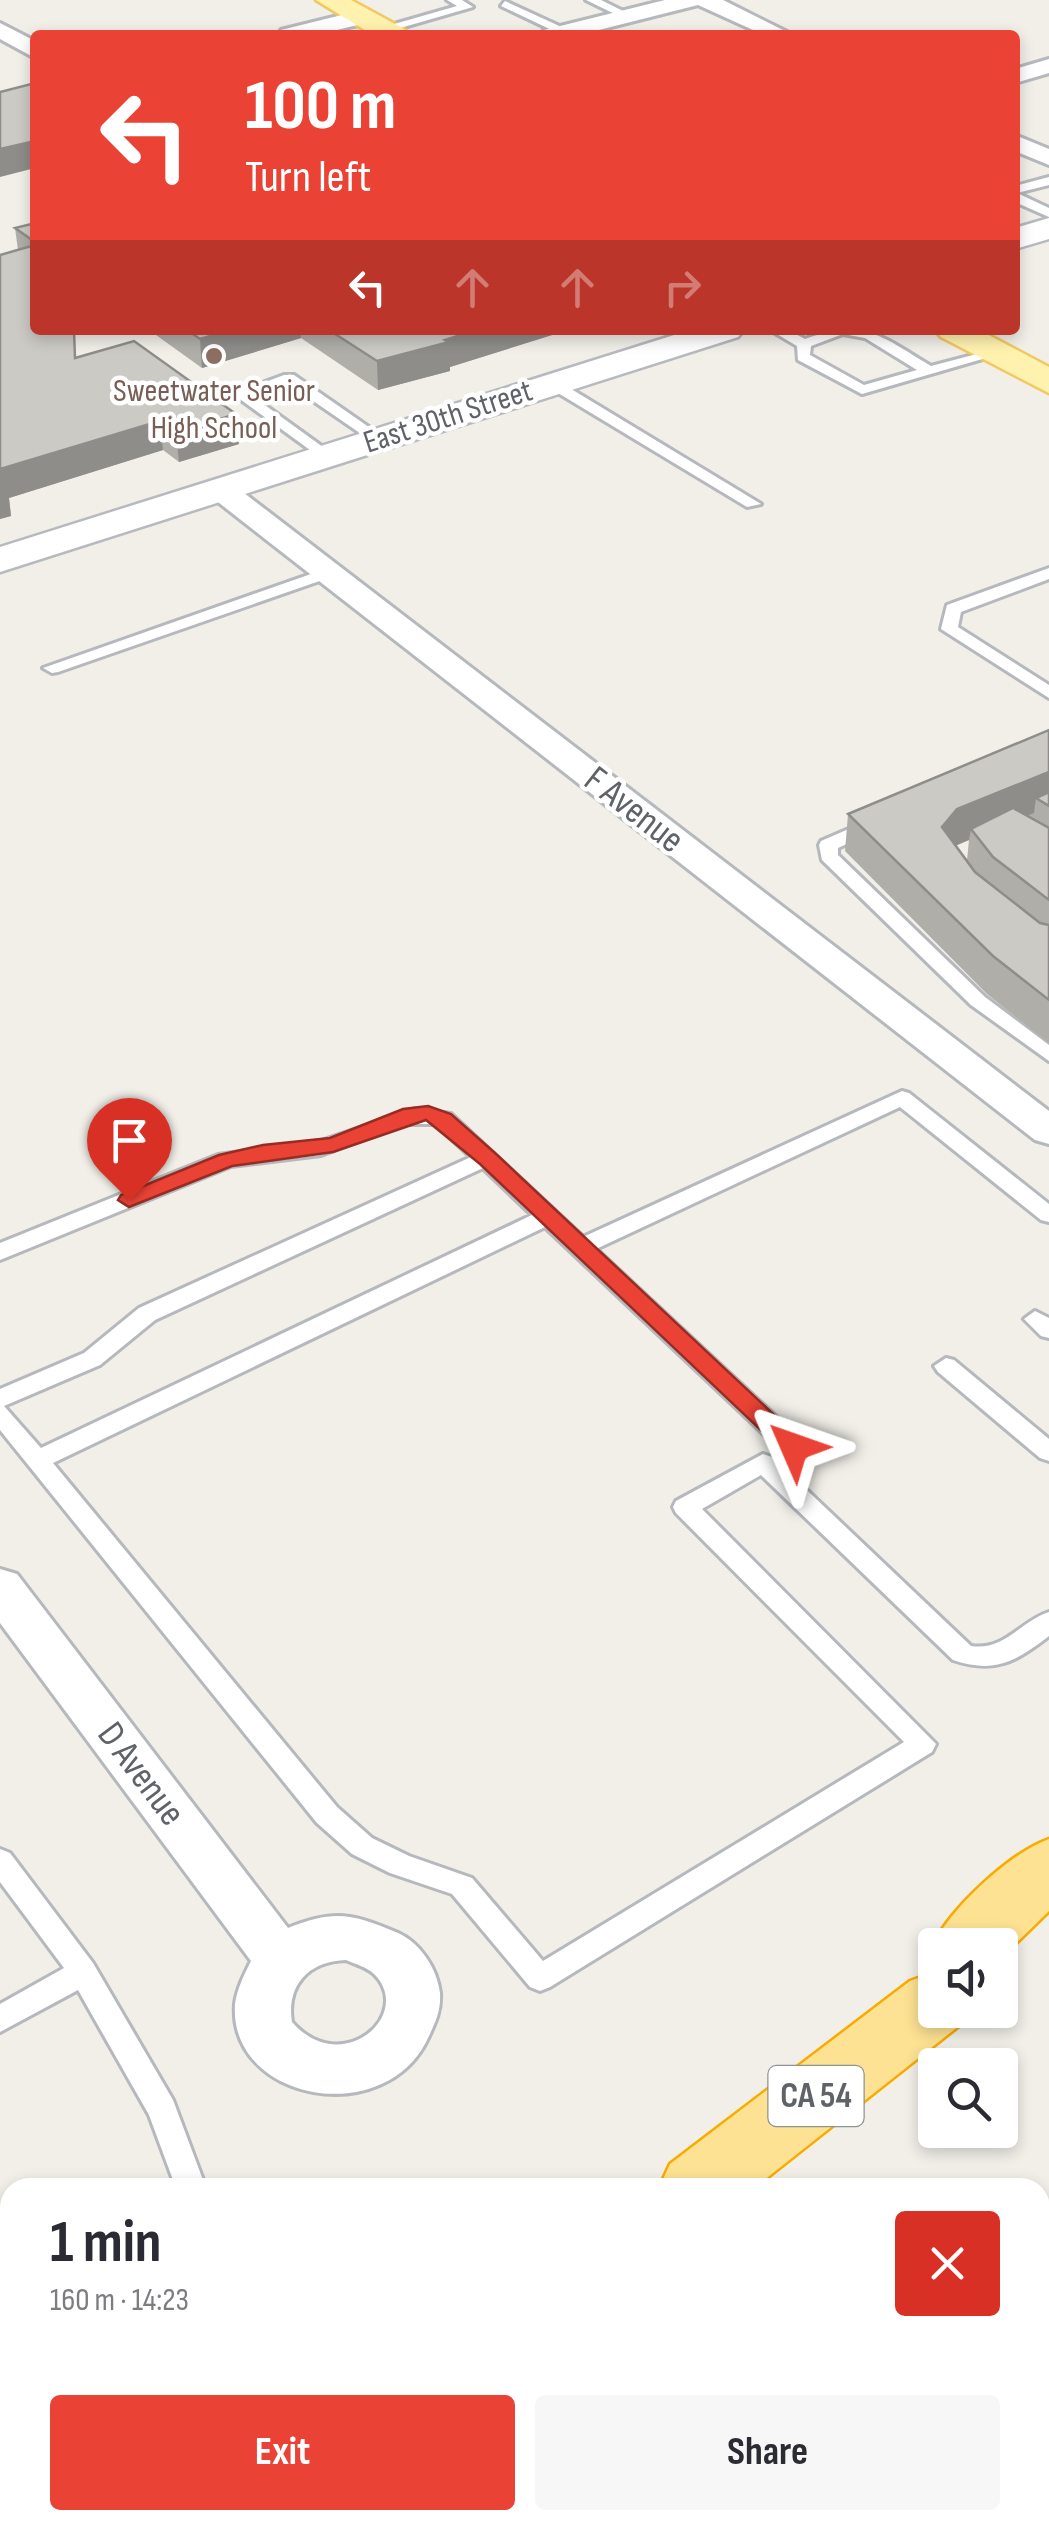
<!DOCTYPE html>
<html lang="en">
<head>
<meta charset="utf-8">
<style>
  :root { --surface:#fff; --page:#f7f7f7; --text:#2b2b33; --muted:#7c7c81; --accent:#ea4335 }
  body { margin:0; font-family:"Sofia Sans Condensed",sans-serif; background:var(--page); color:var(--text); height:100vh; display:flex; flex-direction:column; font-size:38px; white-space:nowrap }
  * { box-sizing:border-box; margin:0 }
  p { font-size:32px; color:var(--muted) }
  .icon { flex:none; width:55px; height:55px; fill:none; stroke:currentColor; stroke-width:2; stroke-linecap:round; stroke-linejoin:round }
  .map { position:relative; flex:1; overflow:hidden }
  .sheet { position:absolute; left:0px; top:2178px; width:1050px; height:352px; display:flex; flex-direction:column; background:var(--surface); border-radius:30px 30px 0 0; box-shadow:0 5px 15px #0003 }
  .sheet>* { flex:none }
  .top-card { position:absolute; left:30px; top:30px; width:990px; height:305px; border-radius:10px; box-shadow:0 5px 15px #0003; background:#ea4335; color:#fff; overflow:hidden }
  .buttons { position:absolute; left:918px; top:1928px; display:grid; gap:20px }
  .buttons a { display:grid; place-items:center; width:100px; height:100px; border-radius:10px; background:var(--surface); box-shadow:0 5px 15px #0003; font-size:50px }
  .pin { position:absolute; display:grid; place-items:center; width:85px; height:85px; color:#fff; margin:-102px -42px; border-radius:50% 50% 50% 0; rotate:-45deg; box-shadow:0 0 10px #0007 }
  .pin .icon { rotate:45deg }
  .me { position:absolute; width:110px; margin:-55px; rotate:313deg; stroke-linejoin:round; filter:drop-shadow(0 0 8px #0008) }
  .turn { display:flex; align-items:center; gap:35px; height:210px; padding:0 50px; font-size:45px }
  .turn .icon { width:130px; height:130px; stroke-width:2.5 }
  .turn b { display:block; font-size:70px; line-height:85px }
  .lanes { display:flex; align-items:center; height:95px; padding:0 50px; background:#0003; justify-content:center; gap:50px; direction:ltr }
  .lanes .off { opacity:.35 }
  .round { display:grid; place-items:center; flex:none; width:105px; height:105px; border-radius:10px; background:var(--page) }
  .headline { display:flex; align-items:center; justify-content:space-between; height:170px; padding:0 50px }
  h1 { font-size:60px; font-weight:700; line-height:75px }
  .cta { display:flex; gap:20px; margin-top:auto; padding:20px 50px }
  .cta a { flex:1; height:115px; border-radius:10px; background:var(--accent); color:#fff; font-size:40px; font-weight:700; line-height:115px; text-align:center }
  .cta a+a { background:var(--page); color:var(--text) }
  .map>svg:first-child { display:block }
  .water { fill:#aadaff }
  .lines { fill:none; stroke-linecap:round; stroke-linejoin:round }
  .service-casing { stroke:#b5b8bc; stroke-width:6 }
  .minor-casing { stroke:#b5b8bc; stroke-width:6 }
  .secondary-casing { stroke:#b6babf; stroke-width:5 }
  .primary-casing { stroke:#f2c960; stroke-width:5 }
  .motorway-casing { stroke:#f9ab00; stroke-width:5 }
  .service { fill:#fff; fill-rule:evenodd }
  .minor { fill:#fff; fill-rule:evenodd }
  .secondary { fill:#fff; fill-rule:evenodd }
  .primary { fill:#fff2af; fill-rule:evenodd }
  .motorway { fill:#fde293; fill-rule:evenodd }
  .wall { fill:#afaea9; fill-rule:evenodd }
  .shaded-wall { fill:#8f8d8a }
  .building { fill:#cccac5; stroke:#8f8d8a; stroke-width:2.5 }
  .route { fill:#ea4335; stroke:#982c22; stroke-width:2.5 }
  .education-dot { fill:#8d6e63; stroke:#fff; stroke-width:4 }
  .labels { text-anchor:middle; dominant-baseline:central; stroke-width:9; stroke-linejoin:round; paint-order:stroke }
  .far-education-label { font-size:32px; fill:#785e54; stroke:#fff }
  .far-street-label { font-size:32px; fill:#5f6368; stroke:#fff }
  .shield { fill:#fff; stroke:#8f9295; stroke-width:2.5 }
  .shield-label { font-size:35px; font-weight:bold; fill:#5f6368 }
  .street-label { font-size:38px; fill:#5f6368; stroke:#fff }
</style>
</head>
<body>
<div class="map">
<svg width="1049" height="2528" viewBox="0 0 1049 2528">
  <rect width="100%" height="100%" fill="#f1efe8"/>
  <path class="water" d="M1049 2365V2528H855L864 2520H1040V2373Z"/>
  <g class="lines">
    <defs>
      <g id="service">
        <path d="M447 0H462L473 7 383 33 377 29 457 6Z"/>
        <path d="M586 0H601L633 16 623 18Z"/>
        <path d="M505 1 568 30 570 32 560 34 501 6Z"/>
        <path d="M1049 177V185L1017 193 1049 208V217L1015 202V186Z"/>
        <path d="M770 330H788L805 339C863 317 883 337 931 366L996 349 1003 353 862 394 798 360 797 346ZM843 334 865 338 917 370 864 385 810 355 811 346Z"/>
        <path d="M284 375H294L386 439 373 442 287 383 251 395 334 455 321 458 233 394Z"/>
        <path d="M548 381H558L761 504 747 507 548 387Z"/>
        <path d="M328 568 336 573 334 576 58 672 52 673 43 668Z"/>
        <path d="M1049 568V579L961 612 958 627 1049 685V698L941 629 947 605Z"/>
        <path d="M872 819 879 821V829L838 848V855L985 997 1049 1045V1061L971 1005 822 860 819 845 821 841Z"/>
        <path d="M902 1091 909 1093 1049 1204V1222L1041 1220 900 1107 596 1249 802 1441 805 1447 802 1453H784L545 1227 53 1463 337 1807 372 1838 409 1856 472 1878 543 1961 904 1742 676 1513 673 1507 676 1501 763 1454 772 1457 971 1646C1005 1651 1019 1622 1049 1612V1636C1015 1662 995 1674 953 1660L761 1475 702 1509 936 1744 932 1752 550 1987 540 1991 530 1987 452 1894 390 1873 352 1854 317 1823 0 1430V1389L84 1353 139 1308 471 1157 436 1124H405L321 1155 231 1166 0 1260V1243L218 1155 321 1141 415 1109 451 1114 583 1237ZM483 1168 532 1215 41 1448 4 1406 100 1365 155 1320Z"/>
        <path d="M1035 1311 1049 1318V1338L1041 1336 1024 1319Z"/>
        <path d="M946 1358 954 1360 1049 1439V1461L1040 1458 938 1372 934 1366Z"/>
        <path d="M0 1849 10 1853 93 1963 173 2100 206 2188H176L149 2115 78 1990 0 2032V2004L64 1968 0 1882Z"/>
        <path d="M10 2325V2357L0 2361V2329Z"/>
      </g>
      <g id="minor">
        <path d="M665 0H723L793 35H764L698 5 579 35H541L544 30Z"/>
        <path d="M362 10 370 12 373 17 370 22 316 35H278L281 30Z"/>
        <path d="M0 23 35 41V58L0 39Z"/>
        <path d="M1049 59V73L1015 83V69Z"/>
        <path d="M1015 135 1049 149V165L1015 151Z"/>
        <path d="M220 480 231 483 1049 1111V1144L1035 1140 209 495 205 489 209 483Z"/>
        <path d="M0 1569 17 1574 288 1928C335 1909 353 1914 398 1933 420 1943 437 1968 440 1993 441 2010 436 2021 429 2036 387 2131 228 2101 235 2004 237 1989 244 1975 251 1961L0 1623ZM346 1960C355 1964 367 1967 374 1974 415 2014 342 2079 292 2022 286 1985 309 1961 346 1960Z"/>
      </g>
      <g id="secondary">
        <path d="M1049 218V239L1015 249V228Z"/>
        <path d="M690 330H744L738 337 0 572V547Z"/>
      </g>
      <g id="primary">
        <path d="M316 0H351L404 29 408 35H373Z"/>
        <path d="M935 330H979L1049 367V393L941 337Z"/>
      </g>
      <g id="motorway">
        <path d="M1049 1839V1911L1000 1959V1945H935V1949L933 1945C951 1908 1010 1853 1049 1839Z"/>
        <path d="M935 1972V2010H967L960 2025 754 2188H659L670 2164 910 1981Z"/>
        <path d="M174 2520H265L262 2528H171Z"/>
      </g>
    </defs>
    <use href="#service" class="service-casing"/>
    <use href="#minor" class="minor-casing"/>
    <use href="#secondary" class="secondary-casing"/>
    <use href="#primary" class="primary-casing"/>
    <use href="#motorway" class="motorway-casing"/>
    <use href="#service" class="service"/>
    <use href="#minor" class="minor"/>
    <use href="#secondary" class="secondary"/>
    <use href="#primary" class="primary"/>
    <use href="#motorway" class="motorway"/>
  </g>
  <g class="wall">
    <path d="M35 223V330L77 357 239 444 179 462 163 450 9 498 11 516 0 519V255L18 250 15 228Z"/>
    <path d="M149 330H568L450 367V371L378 390 301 338 202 368Z"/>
    <path d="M1049 730V1043L987 994 845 851 848 814ZM969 840 967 860 955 845Z"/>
  </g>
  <g class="shaded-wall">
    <path d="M35 141V168L0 177V149Z"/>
    <path d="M231 330H300L301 338 202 368 200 339Z"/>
    <path d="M477 330H568L450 367V371L378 390 377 361Z"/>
    <path d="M236 414 239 444 179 462 176 433Z"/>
    <path d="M160 421 163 450 9 498 11 516 0 519V469Z"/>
    <path d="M1049 772V806L1036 798 1034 813 977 837 971 829 969 840 953 847 942 827 957 809Z"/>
  </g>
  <g class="building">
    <path d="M357 31 365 35H340Z"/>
    <path d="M35 83V141L0 149V92Z"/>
    <path d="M35 223V242L15 228Z"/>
    <path d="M35 245V330H74L75 358 134 341 236 414 176 433 160 421 0 469V255Z"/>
    <path d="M187 330H231L200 339Z"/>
    <path d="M329 330H477L445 340 449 342 377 361Z"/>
    <path d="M1049 730V772L957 809 942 827 975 872 1040 923 1049 925V1000L993 956 848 814Z"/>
    <path d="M1049 792V806L1036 798Z"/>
    <path d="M1013 808 1049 828V900L993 857 971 829Z"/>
  </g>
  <path class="route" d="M428 1106 451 1114 495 1153 802 1441 806 1447 802 1453H785L480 1164 426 1120 333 1152 232 1166 129 1207 118 1200 121 1195 219 1155 263 1145 330 1138 403 1109Z"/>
  <circle class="education-dot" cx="214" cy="356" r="10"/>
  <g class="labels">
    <g class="far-education-label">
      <text x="214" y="391">Sweetwater Senior<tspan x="214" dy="37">High School</tspan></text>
    </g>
    <g class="far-street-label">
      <text transform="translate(448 417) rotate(-18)">East 30th Street</text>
    </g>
    <rect class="shield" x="768.5" y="2066" width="95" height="60" rx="8"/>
    <g class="shield-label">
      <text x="816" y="2096">CA 54</text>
    </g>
    <g class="street-label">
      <text transform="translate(634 810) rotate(38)">F Avenue</text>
      <text transform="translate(141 1774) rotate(53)">D Avenue</text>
    </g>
  </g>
</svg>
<div class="buttons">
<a><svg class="icon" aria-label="sound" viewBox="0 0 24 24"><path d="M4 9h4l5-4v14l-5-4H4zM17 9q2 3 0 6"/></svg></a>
<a><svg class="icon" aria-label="search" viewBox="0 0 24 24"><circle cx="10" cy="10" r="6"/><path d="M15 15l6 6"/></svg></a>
</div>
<div class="pin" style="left:129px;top:1200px;background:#d93025"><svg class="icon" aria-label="arrive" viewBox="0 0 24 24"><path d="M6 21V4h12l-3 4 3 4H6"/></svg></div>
<svg class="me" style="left:794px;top:1447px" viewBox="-20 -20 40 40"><path d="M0-17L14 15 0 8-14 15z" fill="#ea4335" stroke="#fff" stroke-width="4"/></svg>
<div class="top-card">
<div class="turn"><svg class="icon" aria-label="left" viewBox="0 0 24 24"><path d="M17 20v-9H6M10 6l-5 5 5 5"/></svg><div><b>100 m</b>Turn left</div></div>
<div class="lanes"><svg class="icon" aria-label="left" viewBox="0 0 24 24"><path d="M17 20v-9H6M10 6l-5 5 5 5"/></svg><svg class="icon off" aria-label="ahead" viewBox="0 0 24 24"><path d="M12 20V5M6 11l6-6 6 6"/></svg><svg class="icon off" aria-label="ahead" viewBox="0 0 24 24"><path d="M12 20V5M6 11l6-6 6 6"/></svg><svg class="icon off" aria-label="right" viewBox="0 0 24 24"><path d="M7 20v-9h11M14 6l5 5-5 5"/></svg></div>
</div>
<section class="sheet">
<div class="headline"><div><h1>1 min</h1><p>160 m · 14:23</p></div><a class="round" style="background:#d93025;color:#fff"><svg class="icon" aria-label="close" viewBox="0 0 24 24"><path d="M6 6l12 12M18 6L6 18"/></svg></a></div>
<div class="cta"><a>Exit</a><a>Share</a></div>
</section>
</div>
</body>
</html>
